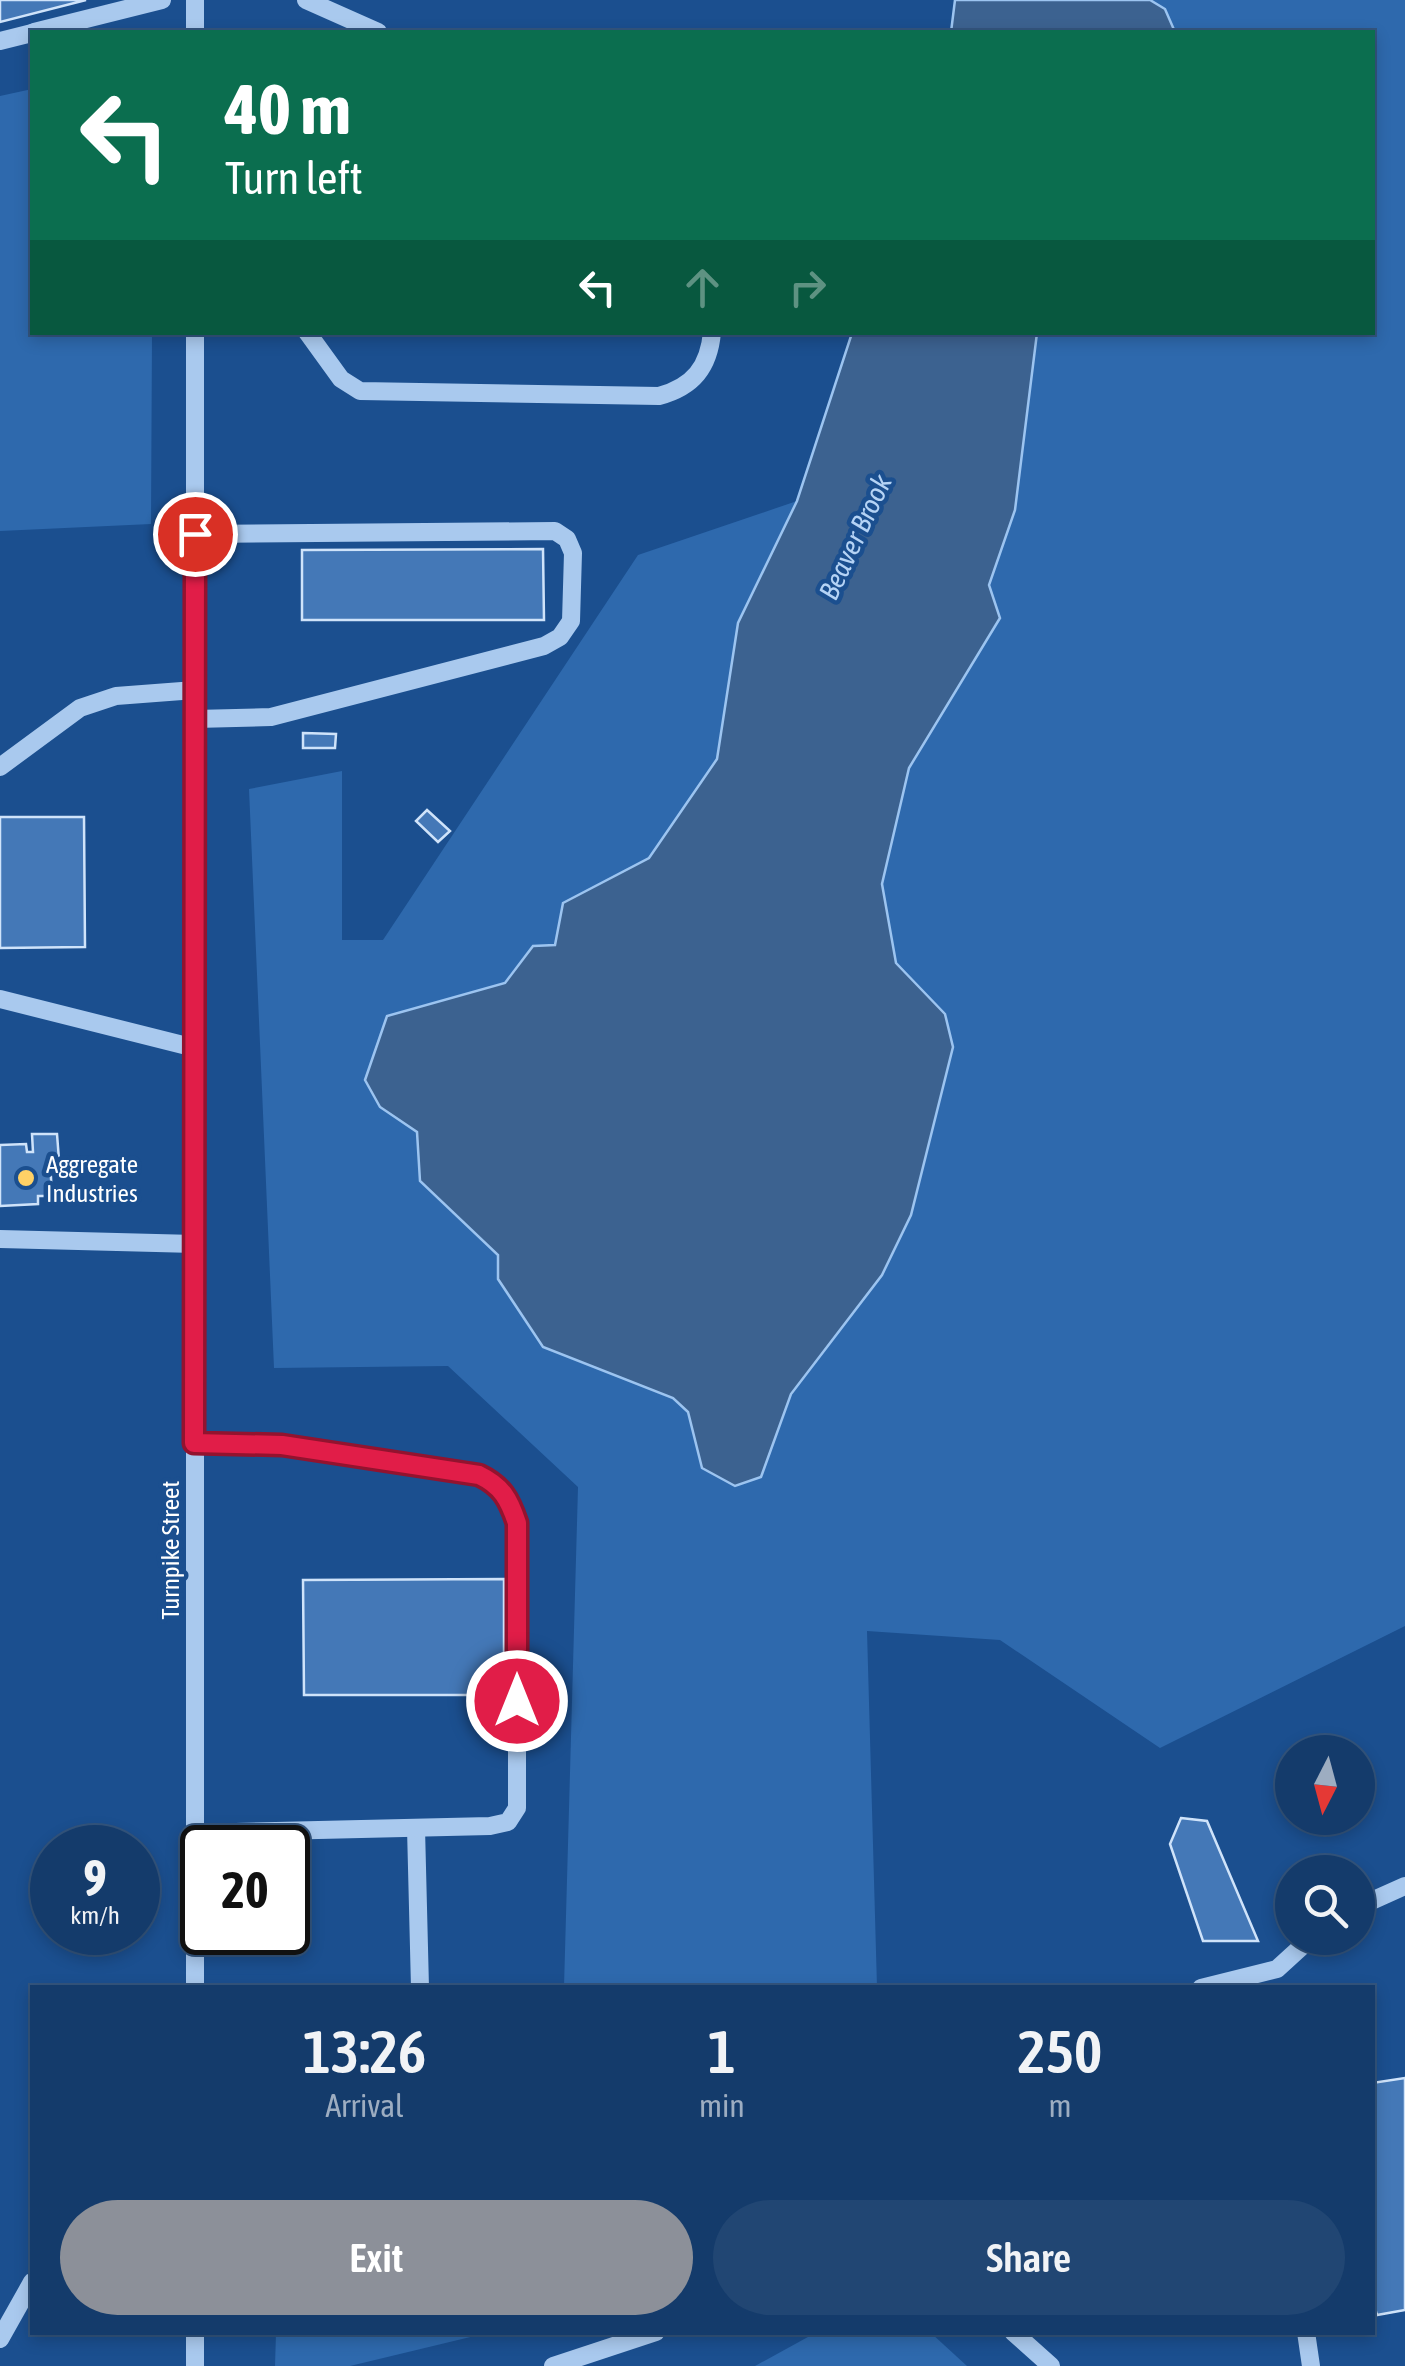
<!DOCTYPE html>
<html lang="en">
<head>
<meta charset="utf-8">
<style>
  :root { --surface:#143b6b; --page:#214673; --text:#f1f3f6; --muted:#9dadc1; --line:#33557e; --accent:#8c9099 }
  body { margin:0; font-family:"Asap Condensed",sans-serif; background:var(--page); color:var(--text); height:100vh; display:flex; flex-direction:column; font-size:38px; white-space:nowrap }
  * { box-sizing:border-box; margin:0 }
  p { font-size:32px; color:var(--muted) }
  .icon { flex:none; width:55px; height:55px; fill:none; stroke:currentColor; stroke-width:2; stroke-linecap:round; stroke-linejoin:round }
  .map { position:relative; flex:1; overflow:hidden }
  .sheet { position:absolute; left:30px; top:1985px; width:1345px; height:350px; display:flex; flex-direction:column; background:var(--surface); border-radius:0px; box-shadow:0 5px 15px #0003,0 0 0 2px var(--line) }
  .sheet>* { flex:none }
  .guide { position:absolute; left:30px; top:30px; width:1345px; height:305px; border-radius:0px; box-shadow:0 5px 15px #0003,0 0 0 2px var(--line); background:#0b6e4f; color:#fff; overflow:hidden }
  .needle { width:65px; rotate:186deg }
  .buttons { position:absolute; left:1275px; top:1735px; display:grid; gap:20px }
  .buttons a { display:grid; place-items:center; width:100px; height:100px; border-radius:50%; background:var(--surface); box-shadow:0 5px 15px #0003,0 0 0 2px var(--line); font-size:50px }
  .speed { position:absolute; left:30px; top:1825px; display:flex; gap:20px; font-size:50px; font-weight:700; text-align:center }
  .speed>* { display:grid; place-content:center; width:130px; height:130px; border-radius:50%; background:var(--surface); box-shadow:0 5px 15px #0003,0 0 0 2px var(--line); line-height:1 }
  .speed small { font-size:25px; font-weight:400 }
  .speed .limit { border:5px solid #111; border-radius:15px; background:#fff; color:#111 }
  .pin { position:absolute; display:grid; place-items:center; width:85px; height:85px; color:#fff; margin:-42px; border:5px solid #fff; border-radius:50%; box-shadow:0 2px 10px #0007 }
  .me { position:absolute; width:110px; margin:-55px; rotate:0deg; stroke-linejoin:round; filter:drop-shadow(0 0 8px #0008) }
  .turn { display:flex; align-items:center; gap:35px; height:210px; padding:0 30px; font-size:45px }
  .turn .icon { width:130px; height:130px; stroke-width:2.5 }
  .turn b { display:block; font-size:70px; line-height:85px }
  .lanes { display:flex; align-items:center; height:95px; padding:0 30px; background:#0003; justify-content:center; gap:50px; direction:ltr }
  .lanes .off { opacity:.35 }
  .eta { display:flex; justify-content:space-evenly; align-items:center; height:170px; text-align:center }
  .eta b { font-size:60px; font-weight:600; line-height:70px }
  .cta { display:flex; gap:20px; margin-top:auto; padding:20px 30px }
  .cta a { flex:1; height:115px; border-radius:60px; background:var(--accent); color:#fff; font-size:40px; font-weight:600; line-height:115px; text-align:center }
  .cta a+a { background:var(--page); color:var(--text) }
  .map>svg:first-child { display:block }
  .green { fill:#2e69ad }
  .water { fill:#3c6290; stroke:#9cc4f0; stroke-width:2.5 }
  .building { fill:#4478b7; stroke:#cfe3fa; stroke-width:2.5 }
  .lines { fill:none; stroke-linecap:round; stroke-linejoin:round }
  .minor { stroke:#a9c9ee; stroke-width:18 }
  .route-casing { stroke:#92132f; stroke-width:25 }
  .route { stroke:#e11d48; stroke-width:18 }
  .poi-dot { fill:#ffd166; stroke:#1b4f8f; stroke-width:4 }
  .labels { text-anchor:middle; dominant-baseline:central; stroke-width:9; stroke-linejoin:round; paint-order:stroke }
  .poi-label { font-size:25px; fill:#fff; stroke:#1b4f8f; text-anchor:start }
  .street-label { font-size:25px; fill:#fff; stroke:#1b4f8f }
  .water-label { font-size:28px; font-style:italic; fill:#b5d3f5; stroke:#1b4f8f }
</style>
</head>
<body>
<div class="map">
<svg width="1405" height="2366" viewBox="0 0 1405 2366">
  <rect width="100%" height="100%" fill="#1b4f8f"/>
  <g class="green">
    <path d="M1150 0H1405V1626L1160 1748 1000 1640 867 1631 877 1987H564L578 1487 448 1366 274 1368 249 789 342 771V940H383L638 555 797 501 738 623 717 759 649 858 563 903 555 945 532 946 505 983 387 1016 380 1107 417 1132 420 1181 499 1255 543 1347 673 1398 688 1412 702 1468 761 1477 791 1394 882 1275 945 1014 896 963 882 884 909 768 1000 618 989 585 1015 510 1037 333 1372 332V32H1175L1165 9Z"/>
    <path d="M32 89V332L152 333 151 524 0 531V96Z"/>
    <path d="M817 2332 931 2333 967 2366H755Z"/>
    <path d="M276 2333V2332L487 2333 350 2366H275Z"/>
  </g>
  <g class="water">
    <path d="M955 0H1150L1165 9 1175 32H951Z"/>
    <path d="M852 333H1037L1015 510 989 585 1000 618 909 768 882 884 896 963 945 1014 953 1047 911 1215 882 1275 791 1394 761 1477 735 1486 702 1468 688 1412 673 1398 543 1347 498 1279V1255L420 1181 417 1132 380 1107 365 1080 387 1016 505 983 533 946 555 945 563 903 649 858 717 759 738 623 797 501Z"/>
  </g>
  <g class="building">
    <path d="M0 0H86L0 22Z"/>
    <path d="M543 549 544 620H302V550Z"/>
    <path d="M303 733 336 734 335 748H303Z"/>
    <path d="M427 810 450 831 438 842 416 821Z"/>
    <path d="M0 817H84L85 947 0 948Z"/>
    <path d="M32 1134H57L59 1160H50L52 1196H38V1204L0 1206V1145L26 1144 27 1152H33Z"/>
    <path d="M504 1579V1695H304L303 1580Z"/>
    <path d="M1181 1818 1207 1821 1258 1941H1203L1170 1844Z"/>
    <path d="M1405 2078V2310L1377 2315 1372 2298V2083Z"/>
  </g>
  <g class="lines">
    <g class="minor">
      <path d="M306 0 378 32"/>
      <path d="M34 32 162 0"/>
      <path d="M195 32V0"/>
      <path d="M0 41 32 33"/>
      <path d="M307 332 341 379 360 391 659 396C693 387 709 367 712 332"/>
      <path d="M195 534 555 531 567 539 573 553 571 621 560 637 544 646 271 717 195 719"/>
      <path d="M0 767 80 708 116 696 195 690"/>
      <path d="M0 999 195 1048"/>
      <path d="M0 1239 195 1244"/>
      <path d="M416 1828 420 1988"/>
      <path d="M195 1833 490 1826 508 1822 517 1808V1523C509 1499 502 1485 479 1475L281 1445 195 1443"/>
      <path d="M1358 1907 1405 1886"/>
      <path d="M195 1988V332"/>
      <path d="M1201 1988 1277 1969 1311 1938"/>
      <path d="M1013 2332 1051 2366"/>
      <path d="M1306 2332 1311 2366"/>
      <path d="M0 2339 32 2282"/>
      <path d="M195 2366V2332"/>
      <path d="M553 2366 656 2332"/>
    </g>
  </g>
  <g class="lines">
    <defs>
      <path id="route" d="M195 534 194 1443 282 1445 479 1475C502 1486 509 1499 517 1523V1701"/>
    </defs>
    <use href="#route" class="route-casing"/>
    <use href="#route" class="route"/>
  </g>
  <circle class="poi-dot" cx="26" cy="1178" r="10"/>
  <g class="labels">
    <g class="poi-label">
      <text x="46" y="1164">Aggregate<tspan x="46" dy="29">Industries</tspan></text>
    </g>
    <g class="street-label">
      <text transform="translate(170 1550) rotate(-90)">Turnpike Street</text>
    </g>
    <g class="water-label">
      <text transform="translate(855 537) rotate(-65)">Beaver Brook</text>
    </g>
  </g>
</svg>
<div class="buttons">
<a><svg class="needle" viewBox="-14 -14 28 28"><path d="M0-13l5 13h-10z" fill="#e53935"/><path d="M0 13l5-13h-10z" fill="#9dadc1"/></svg></a>
<a><svg class="icon" aria-label="search" viewBox="0 0 24 24"><circle cx="10" cy="10" r="6"/><path d="M15 15l6 6"/></svg></a>
</div>
<div class="speed"><div>9<small>km/h</small></div><div class="limit">20</div></div>
<div class="pin" style="left:195px;top:534px;background:#d93025"><svg class="icon" aria-label="arrive" viewBox="0 0 24 24"><path d="M6 21V4h12l-3 4 3 4H6"/></svg></div>
<svg class="me" style="left:517px;top:1701px" viewBox="-20 -20 40 40"><circle r="17" fill="#e11d48" stroke="#fff" stroke-width="3"/><path d="M0-11L8 9 0 5-8 9z" fill="#fff"/></svg>
<div class="guide">
<div class="turn"><svg class="icon" aria-label="left" viewBox="0 0 24 24"><path d="M17 20v-9H6M10 6l-5 5 5 5"/></svg><div><b>40 m</b>Turn left</div></div>
<div class="lanes"><svg class="icon" aria-label="left" viewBox="0 0 24 24"><path d="M17 20v-9H6M10 6l-5 5 5 5"/></svg><svg class="icon off" aria-label="ahead" viewBox="0 0 24 24"><path d="M12 20V5M6 11l6-6 6 6"/></svg><svg class="icon off" aria-label="right" viewBox="0 0 24 24"><path d="M7 20v-9h11M14 6l5 5-5 5"/></svg></div>
</div>
<section class="sheet">
<div class="eta">
<div><b>13:26</b><p>Arrival</p></div>
<div><b>1</b><p>min</p></div>
<div><b>250</b><p>m</p></div>
</div>
<div class="cta"><a>Exit</a><a>Share</a></div>
</section>
</div>
</body>
</html>
